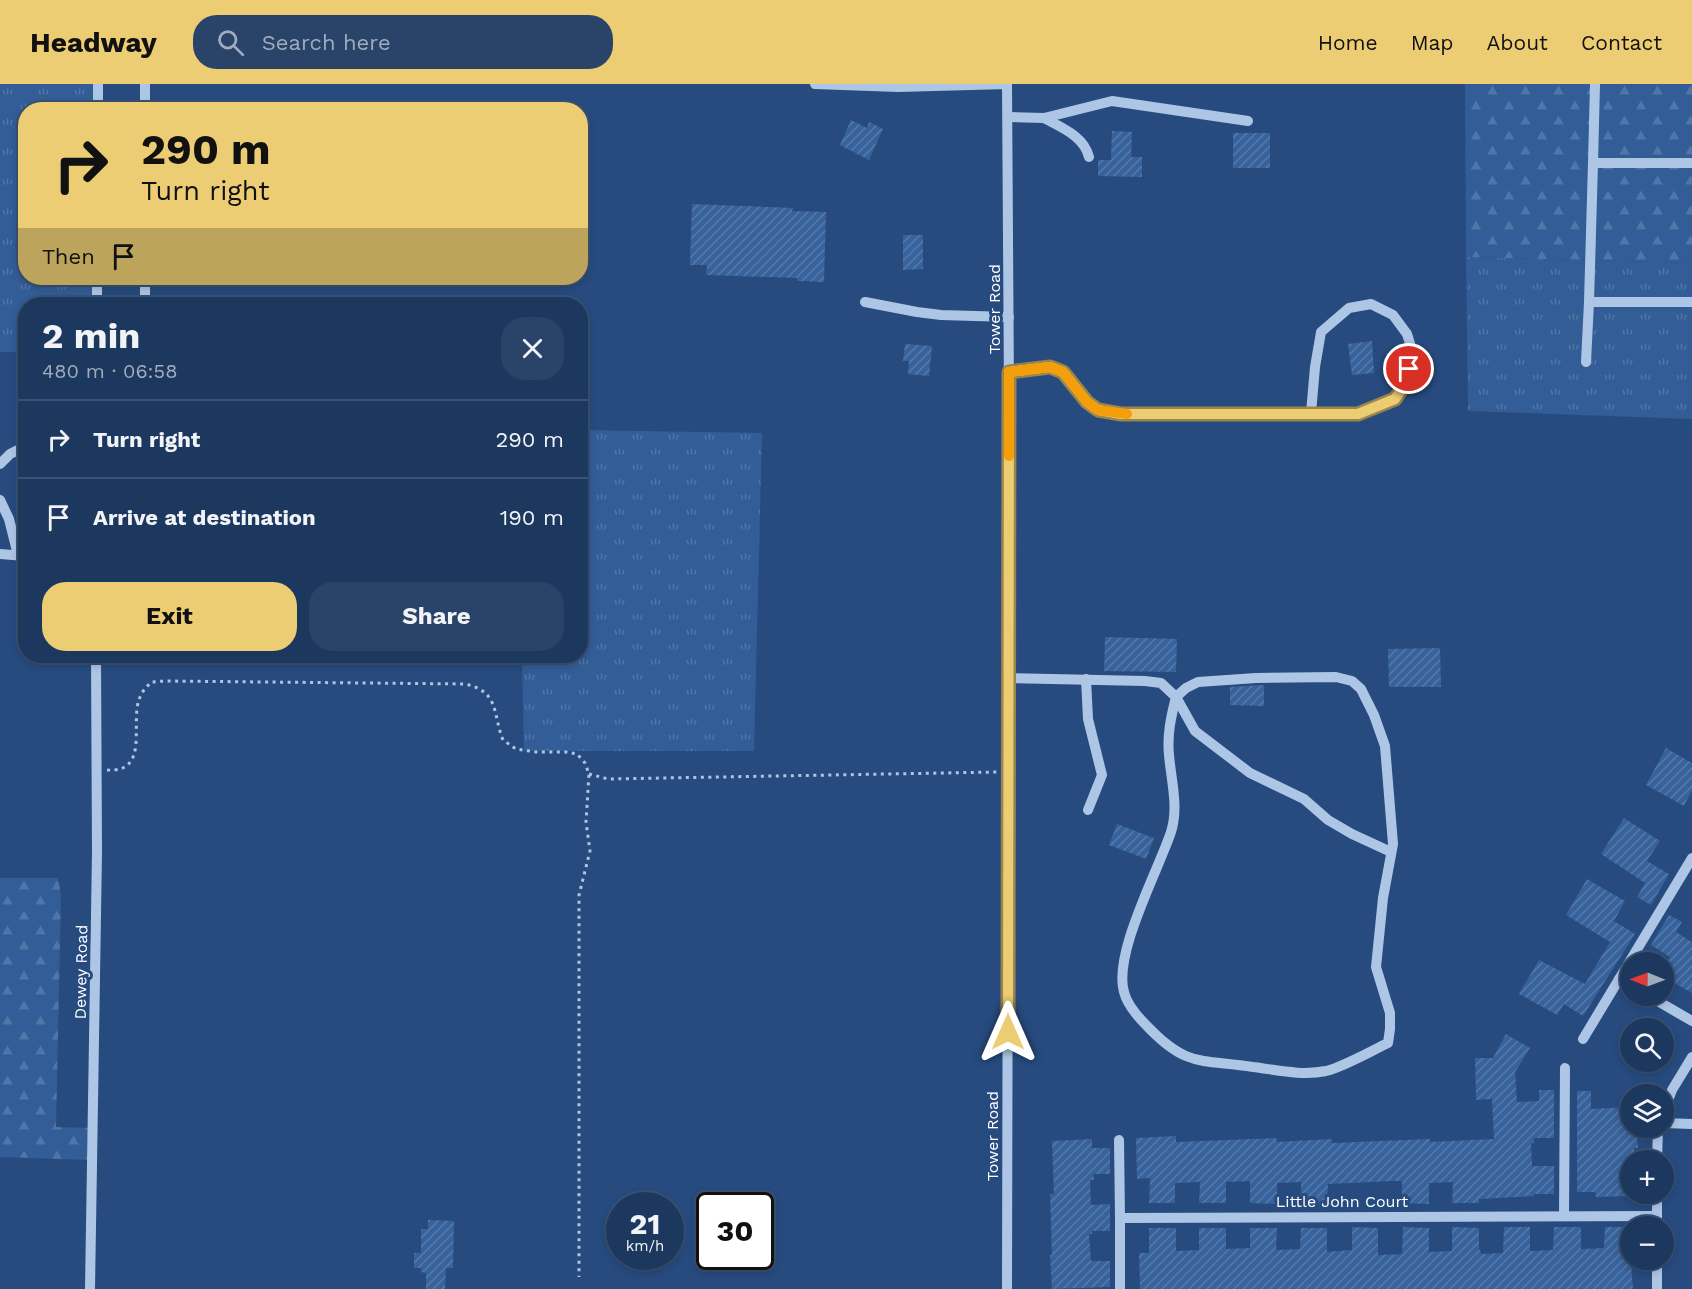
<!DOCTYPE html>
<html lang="en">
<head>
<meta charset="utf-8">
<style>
  :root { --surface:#1d385f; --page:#2a4368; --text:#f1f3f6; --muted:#a0acbd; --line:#3b5274; --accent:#edcd74 }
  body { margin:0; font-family:"Work Sans",sans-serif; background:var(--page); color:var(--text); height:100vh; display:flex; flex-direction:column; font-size:22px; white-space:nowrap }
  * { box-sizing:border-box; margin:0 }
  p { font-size:20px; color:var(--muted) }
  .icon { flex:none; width:33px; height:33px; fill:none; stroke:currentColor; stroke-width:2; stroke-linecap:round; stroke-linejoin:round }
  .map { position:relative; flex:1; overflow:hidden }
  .details { position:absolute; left:18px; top:213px; width:570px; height:366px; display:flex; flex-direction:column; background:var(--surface); border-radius:24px; box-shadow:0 3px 9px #0003,0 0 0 2px var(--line) }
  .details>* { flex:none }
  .top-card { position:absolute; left:18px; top:18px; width:570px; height:183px; border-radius:24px; box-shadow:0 3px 9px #0003,0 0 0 2px var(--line); background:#edcd74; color:#111; overflow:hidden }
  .needle { width:39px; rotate:271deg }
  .buttons { position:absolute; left:1620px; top:868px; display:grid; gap:12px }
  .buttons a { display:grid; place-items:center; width:54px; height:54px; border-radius:50%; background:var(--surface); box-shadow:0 3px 9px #0003,0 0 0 2px var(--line); font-size:30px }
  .speed { position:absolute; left:606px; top:1108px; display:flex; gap:12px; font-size:30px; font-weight:700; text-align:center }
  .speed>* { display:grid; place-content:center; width:78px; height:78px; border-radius:50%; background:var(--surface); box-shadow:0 3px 9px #0003,0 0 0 2px var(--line); line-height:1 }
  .speed small { font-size:15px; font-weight:400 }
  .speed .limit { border:3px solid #111; border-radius:9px; background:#fff; color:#111 }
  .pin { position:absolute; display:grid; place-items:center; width:51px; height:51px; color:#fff; margin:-26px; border:3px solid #fff; border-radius:50%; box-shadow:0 2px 6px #0007 }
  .me { position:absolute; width:66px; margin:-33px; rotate:0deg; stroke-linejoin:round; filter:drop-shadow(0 0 4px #0008) }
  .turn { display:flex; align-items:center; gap:21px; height:126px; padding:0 24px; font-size:27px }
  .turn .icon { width:78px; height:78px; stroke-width:2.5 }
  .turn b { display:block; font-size:42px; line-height:51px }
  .then { display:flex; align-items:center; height:57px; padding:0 24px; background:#0003; gap:12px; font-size:22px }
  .round { display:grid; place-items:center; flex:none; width:63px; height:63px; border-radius:24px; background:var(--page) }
  .headline { display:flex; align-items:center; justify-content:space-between; height:102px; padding:0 24px }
  h1 { font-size:36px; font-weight:700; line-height:45px }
  .primary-button { display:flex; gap:12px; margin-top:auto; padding:12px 24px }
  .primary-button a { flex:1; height:69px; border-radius:24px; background:var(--accent); color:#111; font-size:24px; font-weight:700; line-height:69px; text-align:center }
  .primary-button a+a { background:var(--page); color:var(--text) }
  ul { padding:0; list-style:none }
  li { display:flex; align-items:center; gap:18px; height:78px; padding:0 24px; border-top:2px solid var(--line) }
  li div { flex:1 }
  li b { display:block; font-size:22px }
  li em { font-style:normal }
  header { display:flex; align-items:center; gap:36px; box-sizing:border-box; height:84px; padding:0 30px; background:var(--accent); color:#111 }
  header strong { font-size:28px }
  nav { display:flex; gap:33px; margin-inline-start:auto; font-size:21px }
  .search { width:420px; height:54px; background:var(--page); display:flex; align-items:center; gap:15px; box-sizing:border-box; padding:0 21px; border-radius:24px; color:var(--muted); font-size:22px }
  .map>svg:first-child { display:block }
  .grass { fill:url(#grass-tufts) }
  .forest { fill:url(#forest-firs) }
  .building { fill:url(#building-hatch) }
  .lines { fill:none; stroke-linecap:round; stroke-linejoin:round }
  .path { stroke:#aec6e5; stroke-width:3; stroke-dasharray:3 4.5; stroke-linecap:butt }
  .minor { stroke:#aec6e5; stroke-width:10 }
  .route-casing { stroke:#9a854b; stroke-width:15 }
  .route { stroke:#edcd74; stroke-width:10 }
  .slow { stroke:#f59e0b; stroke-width:10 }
  .labels { text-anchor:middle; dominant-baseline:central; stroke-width:6; stroke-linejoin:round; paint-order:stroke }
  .street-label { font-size:16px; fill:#fff; stroke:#274b7f }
</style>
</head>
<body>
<header>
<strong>Headway</strong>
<div class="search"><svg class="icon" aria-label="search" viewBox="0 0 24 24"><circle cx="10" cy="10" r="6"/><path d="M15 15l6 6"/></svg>Search here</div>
<nav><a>Home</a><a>Map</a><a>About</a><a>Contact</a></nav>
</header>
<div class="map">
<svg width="1692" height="1205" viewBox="0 0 1692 1205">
  <defs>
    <pattern id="grass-tufts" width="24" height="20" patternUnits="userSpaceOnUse" patternTransform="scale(1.5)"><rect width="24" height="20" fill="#325d96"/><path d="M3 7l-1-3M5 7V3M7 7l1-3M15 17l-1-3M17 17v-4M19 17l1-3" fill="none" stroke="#5175a6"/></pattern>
    <pattern id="forest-firs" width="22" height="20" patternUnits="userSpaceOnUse" patternTransform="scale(1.5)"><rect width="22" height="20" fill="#325d96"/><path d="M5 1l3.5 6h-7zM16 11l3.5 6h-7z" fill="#5175a6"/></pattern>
    <pattern id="building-hatch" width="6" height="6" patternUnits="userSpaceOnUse" patternTransform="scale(1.5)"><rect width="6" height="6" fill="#38629b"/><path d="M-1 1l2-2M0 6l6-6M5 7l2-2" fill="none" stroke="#567aaa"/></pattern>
  </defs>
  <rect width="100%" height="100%" fill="#274b7f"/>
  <g class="grass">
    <path d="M0 0H102L101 25 26 26V194H99V220H26L25 268H0Z"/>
    <path d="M1466 173 1692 179V335L1468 327Z"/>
    <path d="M581 346 762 349 754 667H524L522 579 330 577V572H580Z"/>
  </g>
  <g class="forest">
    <path d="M1465 0H1692V179L1466 173Z"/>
    <path d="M0 794H58L61 811 56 1043 95 1044 93 1076 0 1073Z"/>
  </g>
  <g class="building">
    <path d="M851 36 867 44 869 38 883 45 869 76 840 61Z"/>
    <path d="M1112 47 1132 48 1131 73H1142V93L1098 92V76H1111Z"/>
    <rect x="1233" y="49" width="37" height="35"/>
    <path d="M692 120 793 124 792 127 826 128 824 198 797 197V194L706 191 707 181H690Z"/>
    <path d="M903 151H923V185L903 186Z"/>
    <path d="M1372 257 1374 289 1352 291 1348 260Z"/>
    <path d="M905 260 932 262 929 292 908 290 909 277H903Z"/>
    <path d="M1105 553 1177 555 1176 588 1104 587Z"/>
    <path d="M1440 564 1441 603H1389L1388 565Z"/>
    <path d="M1264 601V622L1230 621V603Z"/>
    <path d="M1666 664 1692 679V706L1684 722 1646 701Z"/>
    <path d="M1624 734 1660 757 1647 777 1669 790 1651 821 1637 813 1645 799 1601 770Z"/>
    <path d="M1117 740 1154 754 1146 775 1109 761Z"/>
    <path d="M1587 795 1625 817 1614 837 1635 850 1583 932 1564 920 1557 931 1519 910 1539 876 1585 900 1610 858 1566 831Z"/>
    <path d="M1669 831 1682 838 1676 848 1692 858V909L1664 893V884L1670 873 1651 861Z"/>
    <path d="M1506 950 1530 964 1515 988 1517 1018 1539 1017V1006H1554V1054H1534V1059H1531L1532 1082H1554V1110H1533L1534 1112 1479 1115V1119H1452L1453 1098 1429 1099V1120L1402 1119V1097H1392L1328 1100 1327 1120 1301 1119V1098L1277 1099V1120L1250 1119V1097L1226 1098V1119H1199L1200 1098 1175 1099V1119H1149L1150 1094 1137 1095 1136 1054 1176 1052V1058L1276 1054 1277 1058 1332 1055V1059L1430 1055V1058L1494 1055 1492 1015 1476 1016 1475 974H1493Z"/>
    <path d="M1577 1007H1591V1025L1630 1023V1044H1637L1638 1064H1634V1077H1630V1112L1596 1113 1595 1108H1577Z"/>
    <path d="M1092 1055V1064H1110V1090H1093L1094 1096H1090L1091 1121 1110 1120V1147H1092V1150H1089L1091 1177H1110V1203L1052 1205 1050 1171H1052L1050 1110H1054L1052 1057Z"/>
    <path d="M428 1136 454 1137 453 1184H446L445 1205H426V1189L421 1188V1184H414V1169H421V1145H428Z"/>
    <path d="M1352 1143 1378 1144V1171L1402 1170 1403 1143 1429 1144V1168L1452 1167V1143L1479 1144V1166H1480L1481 1170 1503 1169 1504 1143H1530V1167L1553 1166 1554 1143H1581V1165L1604 1164 1605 1143H1628L1627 1167H1630L1633 1205H1140L1139 1169H1149V1144H1176V1167L1199 1166V1144H1226V1165L1250 1164V1144H1277L1276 1166 1300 1165 1301 1144H1327V1168L1352 1166Z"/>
  </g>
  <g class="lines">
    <g class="path">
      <path d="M107 686C151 689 129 638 140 613 142 607 147 603 151 598L165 597 466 600C500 609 492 628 503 656L516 665 536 668H566L577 670 585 679 589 690 586 738 590 767 579 811V1193"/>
      <path d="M589 690 608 695 998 688"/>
    </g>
    <g class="minor">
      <path d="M815 0 898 3 1007 0 1009 309 1007 1205"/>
      <path d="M98 26V0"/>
      <path d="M145 26V0"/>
      <path d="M1008 33 1044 34 1112 17 1248 37"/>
      <path d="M1044 34C1062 44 1084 52 1089 73"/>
      <path d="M1593 79 1595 0"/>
      <path d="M1692 79H1593L1589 218H1692"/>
      <path d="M145 194V220"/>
      <path d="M865 218 917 228 941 231 1009 233"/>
      <path d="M97 220V194"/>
      <path d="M1586 278 1589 218"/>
      <path d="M1009 288C1042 281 1057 277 1079 306 1084 314 1090 323 1098 326 1105 329 1114 329 1121 330H1358L1373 325 1395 315 1405 300 1413 269 1407 250 1393 231 1371 220 1349 224 1321 248 1315 283 1311 329"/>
      <path d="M0 380 10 370 26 362"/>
      <path d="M0 416 9 435 18 471"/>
      <path d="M0 470 25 472"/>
      <path d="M1009 594 1145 597 1161 599 1176 613 1186 604 1198 598 1256 594 1336 593 1352 597 1361 605 1374 631 1385 662 1393 760 1383 814 1376 883 1390 929V945L1388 959C1371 967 1343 983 1326 987 1302 992 1277 986 1253 983 1201 975 1187 984 1147 942 1138 933 1127 921 1124 908 1113 870 1158 787 1171 748 1179 723 1171 696 1169 671 1167 650 1171 633 1176 613"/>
      <path d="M1086 595 1088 635 1102 691 1088 726"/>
      <path d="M1176 613 1195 647 1250 689 1304 715 1328 736 1352 750 1391 768"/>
      <path d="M1619 895 1630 901"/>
      <path d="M1649 912 1692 937"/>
      <path d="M1583 955 1692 774"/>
      <path d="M1664 1027 1672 1006 1692 973"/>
      <path d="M1664 1039 1692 1040"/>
      <path d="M1119 1056 1120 1134 1657 1132"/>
      <path d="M1657 1077 1658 1044"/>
      <path d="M1657 1110V1143"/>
      <path d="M1564 1131 1565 984"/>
      <path d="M1657 1176V1205"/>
      <path d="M90 1205 97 768 96 572"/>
      <path d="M1120 1205V1134"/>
    </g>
  </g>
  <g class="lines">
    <defs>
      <path id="route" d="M1008 948 1009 288 1050 283 1063 288 1087 318 1098 326 1121 330H1358L1395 315 1405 300 1409 285"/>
    </defs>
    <use href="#route" class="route-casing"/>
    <use href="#route" class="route"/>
    <path class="slow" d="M1009 372V288L1050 283 1063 288 1087 318 1098 326 1127 330"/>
  </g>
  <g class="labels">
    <g class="street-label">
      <text transform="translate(994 225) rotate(-90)">Tower Road</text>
      <text transform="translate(81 888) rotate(-89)">Dewey Road</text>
      <text transform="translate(992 1052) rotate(-90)">Tower Road</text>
      <text x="1342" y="1117">Little John Court</text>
    </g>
  </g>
</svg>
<div class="buttons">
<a><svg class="needle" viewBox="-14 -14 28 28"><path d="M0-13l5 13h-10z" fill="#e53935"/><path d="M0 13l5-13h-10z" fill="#a0acbd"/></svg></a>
<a><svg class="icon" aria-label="search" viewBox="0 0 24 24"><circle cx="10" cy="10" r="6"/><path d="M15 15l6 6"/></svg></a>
<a><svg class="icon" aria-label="layers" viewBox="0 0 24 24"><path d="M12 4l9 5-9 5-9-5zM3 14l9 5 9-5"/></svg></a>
<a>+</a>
<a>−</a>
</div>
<div class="speed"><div>21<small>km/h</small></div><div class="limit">30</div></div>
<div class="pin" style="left:1409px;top:285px;background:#d93025"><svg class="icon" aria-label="arrive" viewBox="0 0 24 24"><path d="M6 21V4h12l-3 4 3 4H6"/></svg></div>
<svg class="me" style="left:1008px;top:948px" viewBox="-20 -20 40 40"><path d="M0-17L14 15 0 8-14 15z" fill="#edcd74" stroke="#fff" stroke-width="4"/></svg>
<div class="top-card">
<div class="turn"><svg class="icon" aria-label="right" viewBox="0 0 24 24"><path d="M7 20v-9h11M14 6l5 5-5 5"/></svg><div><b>290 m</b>Turn right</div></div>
<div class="then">Then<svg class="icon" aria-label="arrive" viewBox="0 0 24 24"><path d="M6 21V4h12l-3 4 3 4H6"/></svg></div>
</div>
<section class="details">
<div class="headline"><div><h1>2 min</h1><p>480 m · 06:58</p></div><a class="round"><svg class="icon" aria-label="close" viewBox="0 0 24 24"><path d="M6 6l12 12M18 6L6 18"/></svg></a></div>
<ul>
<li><svg class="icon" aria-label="right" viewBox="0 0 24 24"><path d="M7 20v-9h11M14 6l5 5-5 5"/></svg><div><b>Turn right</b></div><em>290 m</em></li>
<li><svg class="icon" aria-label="arrive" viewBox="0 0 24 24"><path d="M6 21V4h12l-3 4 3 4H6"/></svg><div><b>Arrive at destination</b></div><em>190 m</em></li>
</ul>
<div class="primary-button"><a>Exit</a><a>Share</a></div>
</section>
</div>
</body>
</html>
